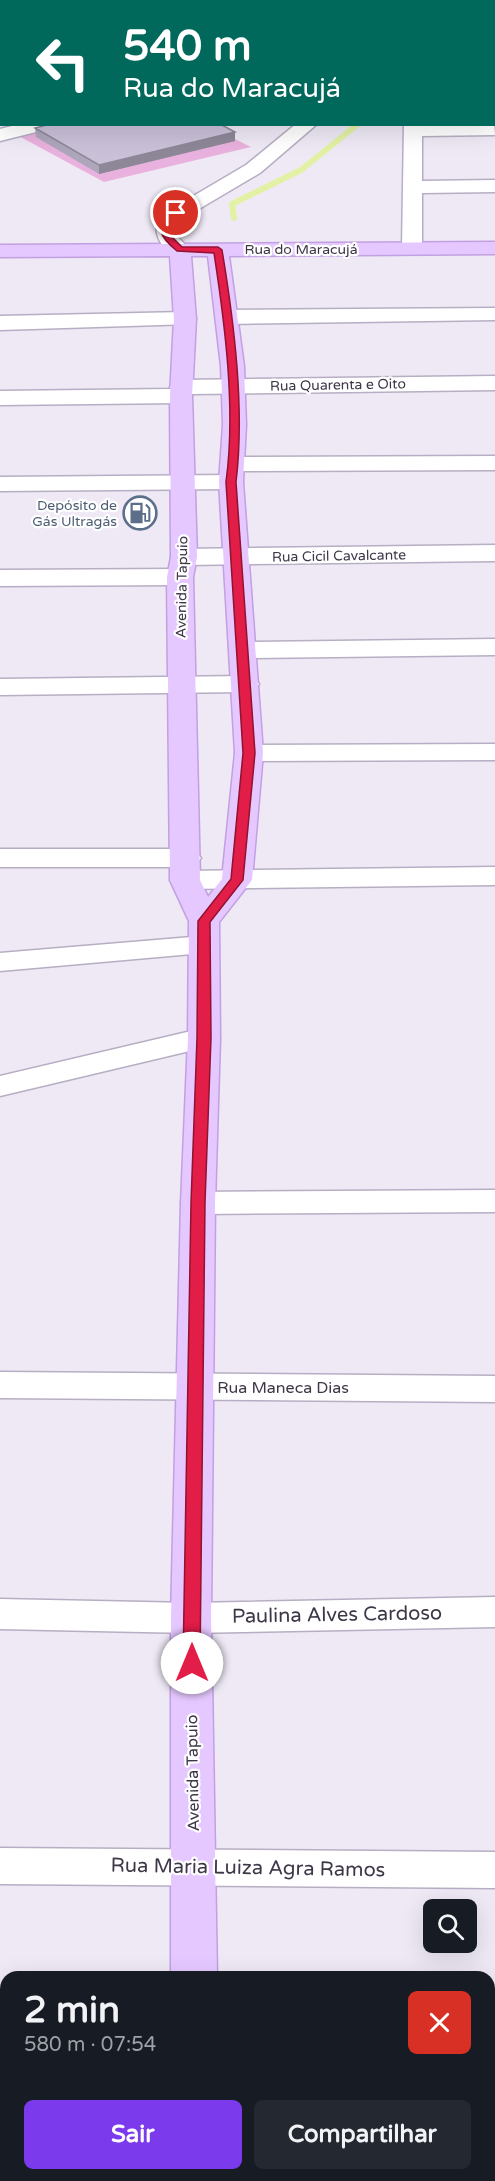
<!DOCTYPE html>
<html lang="pt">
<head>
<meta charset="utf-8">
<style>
  :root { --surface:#171b24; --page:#242831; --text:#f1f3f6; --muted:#9ea1a6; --accent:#7c3aed }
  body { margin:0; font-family:"Varela Round",sans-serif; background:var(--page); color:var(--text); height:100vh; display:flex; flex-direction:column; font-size:22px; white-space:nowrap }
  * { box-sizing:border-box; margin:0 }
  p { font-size:20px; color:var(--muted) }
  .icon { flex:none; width:33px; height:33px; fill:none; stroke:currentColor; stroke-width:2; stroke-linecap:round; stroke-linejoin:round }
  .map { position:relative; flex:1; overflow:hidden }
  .sheet { position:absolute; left:0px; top:1971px; width:495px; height:210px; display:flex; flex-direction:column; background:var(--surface); border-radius:18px 18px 0 0; box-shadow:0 6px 24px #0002 }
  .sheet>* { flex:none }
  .banner { position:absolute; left:0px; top:0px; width:495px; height:126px; box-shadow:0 6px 24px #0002; background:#00695c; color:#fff; overflow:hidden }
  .tools { position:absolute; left:423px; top:1899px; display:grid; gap:12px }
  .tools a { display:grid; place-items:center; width:54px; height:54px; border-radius:9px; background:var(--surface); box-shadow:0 6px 24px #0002; font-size:30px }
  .pin { position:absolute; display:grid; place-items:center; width:51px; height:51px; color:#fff; margin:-26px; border:3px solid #fff; border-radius:50%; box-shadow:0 2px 6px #0007 }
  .me { position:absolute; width:66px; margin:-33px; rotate:0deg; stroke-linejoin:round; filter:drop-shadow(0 0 4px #0008) }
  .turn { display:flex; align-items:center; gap:21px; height:126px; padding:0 24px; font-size:27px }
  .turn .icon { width:78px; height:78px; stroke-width:2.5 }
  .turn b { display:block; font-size:42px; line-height:51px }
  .round { display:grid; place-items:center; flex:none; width:63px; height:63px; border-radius:9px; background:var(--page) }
  .overview { display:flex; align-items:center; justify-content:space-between; height:102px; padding:0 24px }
  h1 { font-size:36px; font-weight:800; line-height:45px }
  .primary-button { display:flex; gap:12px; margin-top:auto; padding:12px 24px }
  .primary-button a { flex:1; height:69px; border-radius:9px; background:var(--accent); color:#fff; font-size:24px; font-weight:800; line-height:69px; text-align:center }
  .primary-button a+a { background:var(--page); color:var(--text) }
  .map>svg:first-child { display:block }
  .green { fill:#e9b1dd }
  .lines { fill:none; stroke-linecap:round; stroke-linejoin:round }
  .stream { stroke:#e3f1a5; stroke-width:6 }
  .street-casing { stroke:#b7aec3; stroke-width:3 }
  .secondary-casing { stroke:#c2a0e1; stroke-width:3 }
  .street { fill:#fff; fill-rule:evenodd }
  .secondary { fill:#e5c8ff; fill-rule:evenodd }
  .wall { fill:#aea6bb }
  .shaded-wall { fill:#8d8798 }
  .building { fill:#cac1d9; stroke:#8d8798; stroke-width:1.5 }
  .route { fill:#e11d48; stroke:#92132f; stroke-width:1.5 }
  .labels { text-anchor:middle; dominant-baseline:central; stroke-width:4.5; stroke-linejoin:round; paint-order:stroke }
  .far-street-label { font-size:14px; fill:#3e3748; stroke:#fff }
  .far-service-label { font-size:14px; fill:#4e5e75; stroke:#fff; text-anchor:end }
  .street-label { font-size:16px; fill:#3e3748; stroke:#fff }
  .near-street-label { font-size:20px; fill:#3e3748; stroke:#fff }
</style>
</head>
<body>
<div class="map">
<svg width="495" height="2181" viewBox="0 0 495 2181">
  <rect width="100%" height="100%" fill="#eee9f5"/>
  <path class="green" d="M56 124 207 125 251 147 104 182 15 134Z"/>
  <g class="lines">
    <path class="stream" d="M234 218 232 204 301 170 358 124"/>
    <defs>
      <g id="street">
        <path d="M67 0H90L66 2Z"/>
        <path d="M99 0H118L119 2H101Z"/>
        <path d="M327 0H350L326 2Z"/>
        <rect x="412" y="0" width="18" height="2"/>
        <rect x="0" y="12" width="2" height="10"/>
        <rect x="0" y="69" width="2" height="10"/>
        <path d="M494 123 495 135 422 136V181L495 180V192L422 193V248L419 252 412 254 405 252 402 248 404 124Z"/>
        <path d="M20 124H54L52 128 0 141V129Z"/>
        <path d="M296 124H317L260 173 177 222V236L190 250 187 254C166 260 148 233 161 215L246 165Z"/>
        <path d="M495 308V320L228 324 220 322 217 317 220 312 228 310Z"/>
        <path d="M185 312 193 314 196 319 193 324 0 330V316Z"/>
        <path d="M495 376V390L191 394 192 396 189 401 181 403 0 405V391L171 389 170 387 173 382 181 380Z"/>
        <path d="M495 456V470L234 471 226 469 222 464 226 459 234 457Z"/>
        <path d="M231 475 240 477 243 482 240 487 231 489 0 491V477Z"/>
        <path d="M495 545V561L184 565 175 562 171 557 175 552 184 549Z"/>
        <path d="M180 569 189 572 193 577 189 582 180 585 0 586V570Z"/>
        <path d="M495 639V655L244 658 235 656 231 650 235 644 244 642Z"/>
        <path d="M245 676 255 678 259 684 255 690 245 692 0 695V679Z"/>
        <path d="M495 744V760L249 761 239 759 235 753 239 747 249 745Z"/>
        <path d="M0 849H186L196 852 201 858 196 864 186 867H0Z"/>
        <path d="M495 867V885L185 889 174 886 170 880 174 874 185 871Z"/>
        <path d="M204 936 215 938 219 945 215 952 0 971V953Z"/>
        <path d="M204 1028 215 1031 220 1038 215 1045 0 1096V1076Z"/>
        <path d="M495 1190V1212L198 1214 186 1211 181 1203 186 1195 198 1192Z"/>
        <path d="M0 1372 495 1376V1402L0 1398Z"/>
        <path d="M495 1597V1627L191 1633 0 1629V1599L191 1603Z"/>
        <path d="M0 1848 495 1852V1888L0 1884Z"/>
      </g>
      <g id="secondary">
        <path d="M495 242V254L229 256 244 366 246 425 243 482 263 753 252 880 219 922 220 1038 215 1203 211 1618 217 1977H171V1618L181 1203 188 1038 189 921 170 880 167 577 171 557 170 396 174 319 170 256 0 257V245ZM191 256H208L221 366 223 425 219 482 235 753 222 879 208 897 200 880 193 577 197 557 192 396 196 319Z"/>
        <rect x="170" y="2175" width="48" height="6"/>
      </g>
    </defs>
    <use href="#street" class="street-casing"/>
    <use href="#secondary" class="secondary-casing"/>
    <use href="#street" class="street"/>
    <use href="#secondary" class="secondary"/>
  </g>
  <path class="wall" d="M35 128 235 132V141L99 174 36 137Z"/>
  <path class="shaded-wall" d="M235 132V141L99 174V165Z"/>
  <path class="building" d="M51 124H220L235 132 99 165 35 128Z"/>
  <path class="route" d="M173 211 180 213 169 226 170 235 182 247H218L222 250C234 322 245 409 236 482L255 753 243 880 210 922 211 1038 205 1203 200 1663 198 1668 192 1670 185 1668 183 1663 191 1203 197 1038 198 921 231 879 243 753 226 482C236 409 225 325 214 253L177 251C160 237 153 227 173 211Z"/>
  <defs>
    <symbol id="fuel-ring" viewBox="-11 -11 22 22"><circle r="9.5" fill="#fff" stroke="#5c6f8a" stroke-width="1.5"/><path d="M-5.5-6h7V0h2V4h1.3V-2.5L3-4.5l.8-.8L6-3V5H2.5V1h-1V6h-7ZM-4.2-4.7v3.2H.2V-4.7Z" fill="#5c6f8a"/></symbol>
  </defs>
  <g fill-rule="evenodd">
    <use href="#fuel-ring" x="121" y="494" width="38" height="38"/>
  </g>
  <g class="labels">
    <g class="far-street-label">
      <text x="301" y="249">Rua do Maracujá</text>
      <text transform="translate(338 385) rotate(-1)">Rua Quarenta e Oito</text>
      <text transform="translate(339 556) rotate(-1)">Rua Cicil Cavalcante</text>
      <text transform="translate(182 587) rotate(-89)">Avenida Tapuio</text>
    </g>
    <g class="far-service-label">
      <text x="117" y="505">Depósito de<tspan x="117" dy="16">Gás Ultragás</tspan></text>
    </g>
    <g class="street-label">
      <text x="283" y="1388">Rua Maneca Dias</text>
      <text transform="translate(193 1773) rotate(-91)">Avenida Tapuio</text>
    </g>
    <g class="near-street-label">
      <text transform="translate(337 1615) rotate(-1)">Paulina Alves Cardoso</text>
      <text transform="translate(248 1868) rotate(1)">Rua Maria Luiza Agra Ramos</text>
    </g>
  </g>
</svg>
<div class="tools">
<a><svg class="icon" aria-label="search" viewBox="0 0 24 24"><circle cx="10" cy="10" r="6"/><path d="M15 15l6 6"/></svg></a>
</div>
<div class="pin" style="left:176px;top:213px;background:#d93025"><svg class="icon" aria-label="arrive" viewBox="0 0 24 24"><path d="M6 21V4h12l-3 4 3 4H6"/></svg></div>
<svg class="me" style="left:192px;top:1663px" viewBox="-20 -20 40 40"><circle r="19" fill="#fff"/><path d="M0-13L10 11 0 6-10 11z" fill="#e11d48"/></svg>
<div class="banner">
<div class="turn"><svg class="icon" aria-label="left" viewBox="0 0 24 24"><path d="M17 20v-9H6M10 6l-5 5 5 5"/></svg><div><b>540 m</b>Rua do Maracujá</div></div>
</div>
<section class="sheet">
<div class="overview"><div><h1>2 min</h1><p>580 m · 07:54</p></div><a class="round" style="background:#d93025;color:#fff"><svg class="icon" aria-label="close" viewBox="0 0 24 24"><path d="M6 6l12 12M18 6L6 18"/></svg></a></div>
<div class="primary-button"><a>Sair</a><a>Compartilhar</a></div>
</section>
</div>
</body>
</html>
